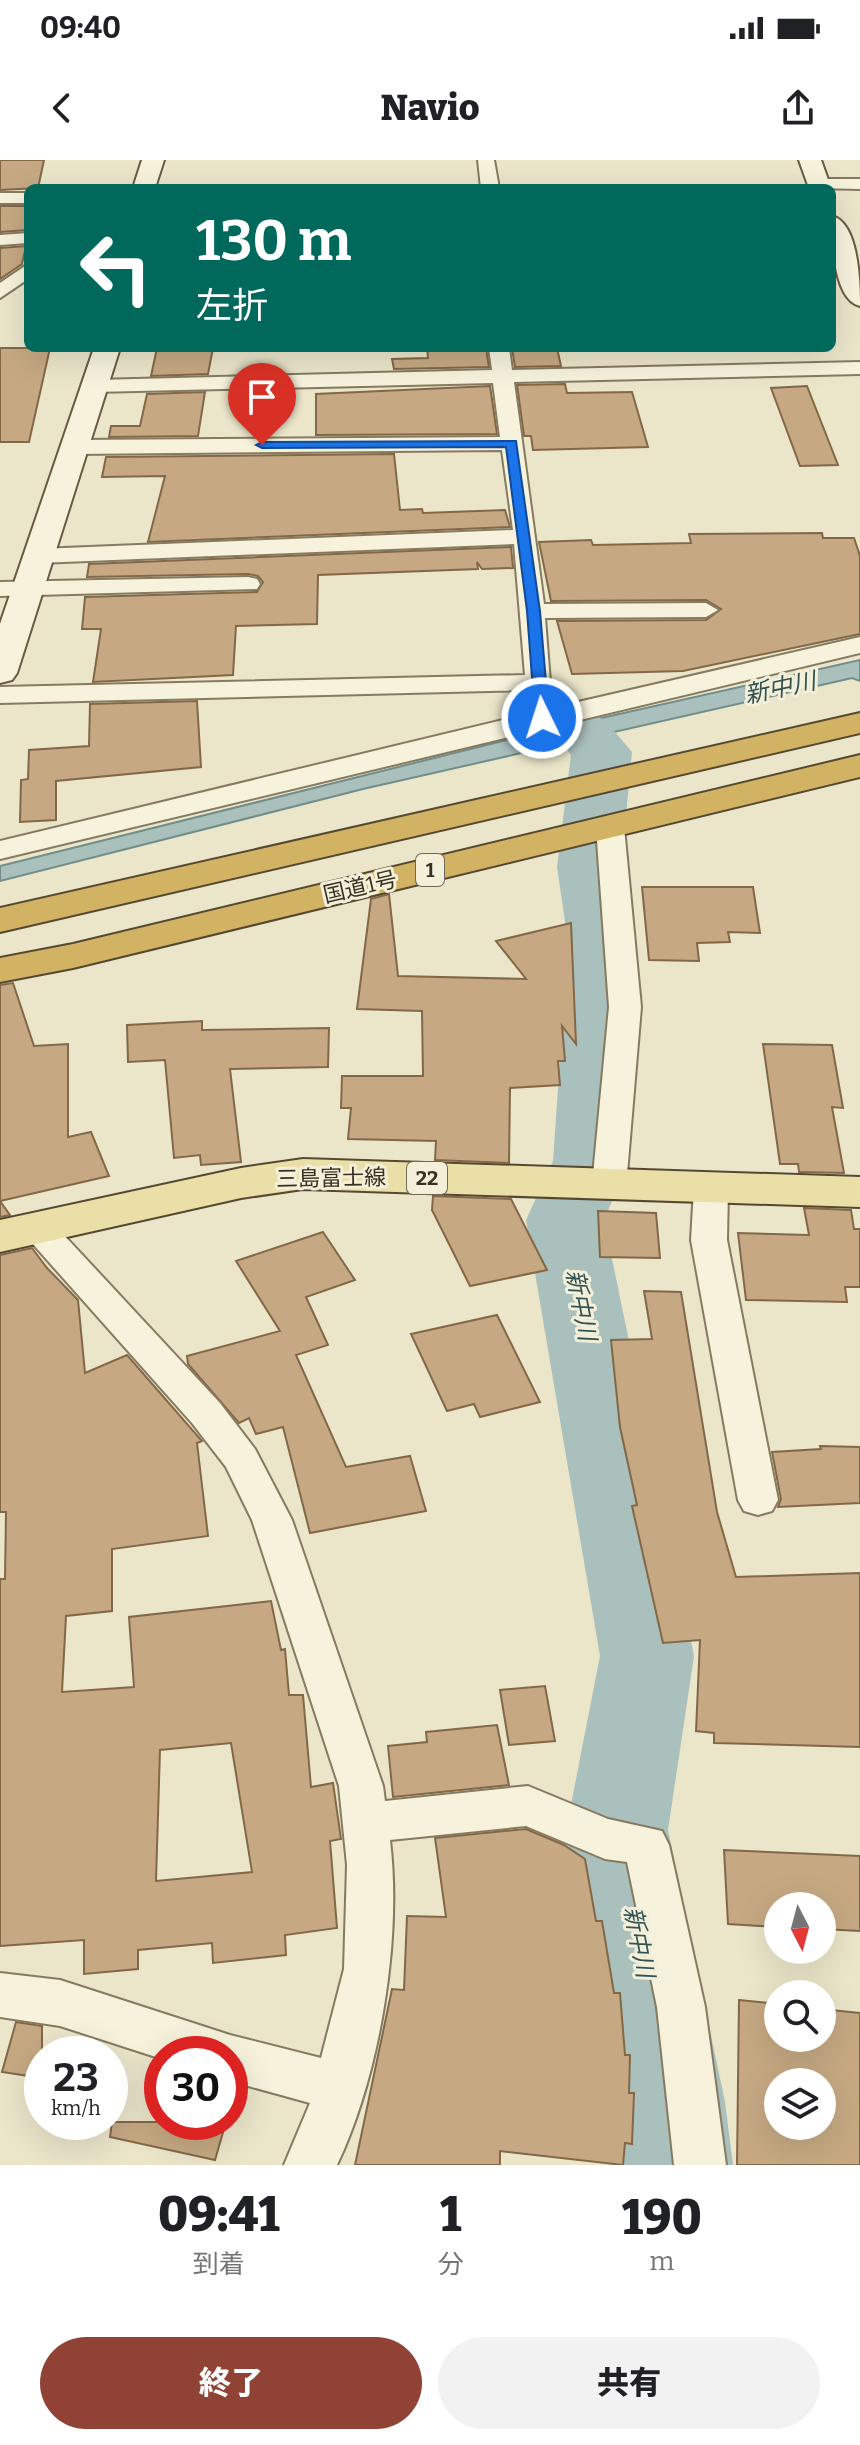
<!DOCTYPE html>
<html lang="ja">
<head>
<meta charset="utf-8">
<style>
  :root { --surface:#fff; --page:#f2f2f2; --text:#202124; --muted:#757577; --accent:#904235 }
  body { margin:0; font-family:Bitter,"Noto Sans JP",serif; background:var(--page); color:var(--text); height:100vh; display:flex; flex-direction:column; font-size:30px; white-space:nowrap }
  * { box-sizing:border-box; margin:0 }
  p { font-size:26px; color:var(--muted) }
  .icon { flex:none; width:44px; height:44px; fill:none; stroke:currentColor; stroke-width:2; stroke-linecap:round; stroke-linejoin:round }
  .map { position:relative; height:2005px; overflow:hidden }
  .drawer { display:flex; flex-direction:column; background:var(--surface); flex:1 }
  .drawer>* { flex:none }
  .banner { position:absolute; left:24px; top:24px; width:812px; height:168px; border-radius:12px; box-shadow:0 8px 32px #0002; background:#00695c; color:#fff; overflow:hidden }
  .needle { width:52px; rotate:174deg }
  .buttons { position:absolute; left:764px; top:1732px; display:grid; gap:16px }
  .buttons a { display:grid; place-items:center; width:72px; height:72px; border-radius:50%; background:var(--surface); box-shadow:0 8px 32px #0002; font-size:40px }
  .speed { position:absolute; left:24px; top:1876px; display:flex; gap:16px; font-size:40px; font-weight:700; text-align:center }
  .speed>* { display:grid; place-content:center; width:104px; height:104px; border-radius:50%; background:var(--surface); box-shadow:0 8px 32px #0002; line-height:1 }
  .speed small { font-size:20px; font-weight:400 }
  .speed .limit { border:12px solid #d22; background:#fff; color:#111 }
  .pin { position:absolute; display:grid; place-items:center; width:68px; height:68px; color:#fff; margin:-82px -34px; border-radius:50% 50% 50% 0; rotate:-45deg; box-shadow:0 0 8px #0007 }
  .pin .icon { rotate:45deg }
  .me { position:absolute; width:88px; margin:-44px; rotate:356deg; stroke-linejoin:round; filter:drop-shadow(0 0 6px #0008) }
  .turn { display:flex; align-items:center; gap:28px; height:168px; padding:0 40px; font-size:36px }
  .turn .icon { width:104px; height:104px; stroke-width:2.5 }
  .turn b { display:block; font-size:56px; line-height:68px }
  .eta { display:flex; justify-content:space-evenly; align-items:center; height:136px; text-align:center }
  .eta b { font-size:48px; font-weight:800; line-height:56px }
  .button { display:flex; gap:16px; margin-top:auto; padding:16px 40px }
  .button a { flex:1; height:92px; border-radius:48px; background:var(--accent); color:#fff; font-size:32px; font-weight:800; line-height:92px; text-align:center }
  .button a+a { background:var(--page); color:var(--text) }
  .status { display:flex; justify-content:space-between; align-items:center; height:56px; padding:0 40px; background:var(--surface); direction:ltr }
  .status svg { height:22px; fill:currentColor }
  header { display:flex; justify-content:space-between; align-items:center; height:104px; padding:0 40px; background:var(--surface); font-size:36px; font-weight:800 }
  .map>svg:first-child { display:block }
  .water { fill:#aac0bd; stroke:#718e8b; stroke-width:2 }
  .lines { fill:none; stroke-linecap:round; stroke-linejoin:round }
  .river { fill:#aac0bd; fill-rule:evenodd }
  .building { fill:#c6a983; stroke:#836848; stroke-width:2; fill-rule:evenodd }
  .street-casing { stroke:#867a60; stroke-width:4 }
  .secondary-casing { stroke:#685b43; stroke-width:4 }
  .primary-casing { stroke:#554833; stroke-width:4 }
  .highway-casing { stroke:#554833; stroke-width:4 }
  .street { fill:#f6f2dc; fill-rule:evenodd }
  .secondary { fill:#f6f2dc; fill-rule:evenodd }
  .primary { fill:#eadfa6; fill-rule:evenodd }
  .highway { fill:#d2b263; fill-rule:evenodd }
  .route { fill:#1a73e8; stroke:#114b97; stroke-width:2 }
  .labels { text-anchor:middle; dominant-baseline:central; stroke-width:6; stroke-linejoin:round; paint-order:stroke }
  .shield { fill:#f3efd9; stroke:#706959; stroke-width:2 }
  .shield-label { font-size:20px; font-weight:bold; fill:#383022 }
  .street-label { font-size:22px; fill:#383022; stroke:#f3efd9 }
  .water-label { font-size:24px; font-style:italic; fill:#325356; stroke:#f3efd9 }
</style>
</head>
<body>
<div class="status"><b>09:40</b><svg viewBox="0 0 49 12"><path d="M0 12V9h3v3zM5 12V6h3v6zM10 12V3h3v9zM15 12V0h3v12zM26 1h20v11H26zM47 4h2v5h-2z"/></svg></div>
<header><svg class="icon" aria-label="back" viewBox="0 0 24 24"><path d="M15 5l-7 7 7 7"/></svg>Navio<svg class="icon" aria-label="share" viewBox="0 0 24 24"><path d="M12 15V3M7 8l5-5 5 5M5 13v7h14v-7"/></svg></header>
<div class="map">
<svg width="860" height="2005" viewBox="0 0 860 2005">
  <rect width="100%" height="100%" fill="#ebe6ca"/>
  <path class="water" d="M860 500V521L852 518 363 629 0 721V706L539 572Z"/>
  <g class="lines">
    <path class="river" d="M583 554 604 559 632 592 621 707 636 782 629 1001 604 1060 694 1496 668 1670 725 1942 733 2005H619L613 1942 566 1670 600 1496 526 1060 553 1001 568 782 557 707 571 595 553 572 562 559Z"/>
  </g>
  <g class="building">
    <path d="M0 0H44L38 28 0 30Z"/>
    <path d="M0 46H28V70L0 72Z"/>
    <path d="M26 86 22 104 0 119V88Z"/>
    <path d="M0 188H50L29 282H0Z"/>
    <path d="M157 188H213L208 214 151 216Z"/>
    <path d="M427 188H486L489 207 394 209 392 199 428 198Z"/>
    <path d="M512 188H557L561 206 515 207Z"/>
    <path d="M565 224 567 233 632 232 648 287 533 290 531 276H524L517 225Z"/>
    <path d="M490 226 497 274 316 275V234Z"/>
    <path d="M807 226 838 305 800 306 771 228Z"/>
    <path d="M205 232 198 276 109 277 111 266H140L147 234Z"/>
    <path d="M394 294 400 350 422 349 423 353 505 350 510 367 148 382 165 316 102 317 106 297Z"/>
    <path d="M822 373 823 378H854L860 396V474L683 511 572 514 557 461 706 460 721 449 706 440 551 441 539 382 591 380 593 385 691 383 689 374Z"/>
    <path d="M511 387 513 408 482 409 477 402 478 409 318 415 317 464 236 466 233 515 93 522 101 469H82L85 437 257 432 263 422 258 416 248 414 87 417 89 404Z"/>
    <path d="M197 541 201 607 56 621V660L20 662 21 620 28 619 29 590 89 586 90 544Z"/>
    <path d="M642 727H753L760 773 728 772 730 782 697 783 699 801 649 800Z"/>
    <path d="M389 734 398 816 526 819 496 781 571 763 576 884 562 866 565 901H558L560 925 510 928 509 1003 435 1000 436 981 348 979 351 948H341L342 916H423L422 851 357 849 371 739Z"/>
    <path d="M13 823 34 886 68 884V977L91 972 109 1016 0 1041 10 1055 0 1057V825Z"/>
    <path d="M202 861V870L329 868 328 907 230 909 241 1002 201 1005 200 995 174 998 165 900 128 902 127 865Z"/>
    <path d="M763 884 832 885 843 948 832 947 844 1013 799 1012 798 1004H780Z"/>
    <path d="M433 1036 511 1039 547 1110 470 1126 432 1050Z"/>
    <path d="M804 1048 851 1050 854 1069H860V1127H845L847 1142 746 1140 738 1073 809 1075Z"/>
    <path d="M598 1051 656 1053 660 1098 600 1097Z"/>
    <path d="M323 1072 355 1120 306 1137 328 1185 296 1195 346 1307 410 1296 426 1351 310 1373 283 1267 256 1274 249 1258 239 1263 188 1204 187 1196 280 1171 236 1101Z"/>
    <path d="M32 1088 47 1108 78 1140 85 1213 127 1195 202 1281 197 1283 208 1376 112 1389V1451L66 1456 62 1532 134 1527 129 1457 271 1441 281 1490 285 1489 289 1535H303L311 1627 333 1623 341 1679 330 1681 337 1768 285 1775 286 1795 213 1803 212 1783 138 1790V1809L84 1814V1780L0 1786V1419H5L6 1352H0V1095ZM231 1583 252 1712 156 1721 160 1590Z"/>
    <path d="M644 1131 681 1132 717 1352 736 1417 860 1413V1587L714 1583V1573L696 1571 700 1480 663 1483 632 1346 637 1345 620 1267 611 1180 652 1179Z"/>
    <path d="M497 1155 540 1242 480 1257 474 1244 447 1251 411 1174Z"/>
    <path d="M820 1286 860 1287V1343L778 1347 781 1339 772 1292 821 1289Z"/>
    <path d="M545 1526 555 1581 509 1585 500 1530Z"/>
    <path d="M497 1565 509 1625 393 1637 388 1586 427 1582 426 1572Z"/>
    <path d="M526 1669 564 1685 585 1699 596 1761H602L614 1833H620L625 1895H630L629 1933H634L632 1984 625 1983 623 2005 500 1991V2005H355L392 1829 404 1830 407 1756 446 1757 435 1678Z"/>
    <path d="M724 1690 860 1696V1771L822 1769V1746H778V1767L728 1764Z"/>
    <path d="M739 1840 778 1844V1878H822V1849L860 1853V2005H737ZM778 1922H822V1966H778Z"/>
    <path d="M16 1862 42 1866V1918L2 1912Z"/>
    <path d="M112 1962H226L215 2000 110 1977Z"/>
  </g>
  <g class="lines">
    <defs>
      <g id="street">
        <path d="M478 0H494L499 28H481Z"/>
        <path d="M819 19H860V29L813 28V20Z"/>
        <rect x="0" y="33" width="28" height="10"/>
        <path d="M28 73V83L0 85V75Z"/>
        <path d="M28 104V119L0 138V123Z"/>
        <path d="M489 188H509L512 210 860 202V214L514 222 544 444 706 443 718 450 706 457 545 458 552 548 860 477V493L0 699V681L536 552 528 545 527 530 0 543V527L525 515 514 384 39 403 27 396 39 389 513 370 502 290 74 294 63 287 74 280 500 277 493 223 94 232 84 226 94 220 492 210Z"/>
        <path d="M248 417 257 419 260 424 257 429 0 436V422Z"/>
        <path d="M610 659 620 661 624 667 641 847 626 1026 621 1034 609 1037 597 1034 592 1026 609 847 596 667 600 661Z"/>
        <path d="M711 1018 723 1021 728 1029 727 1080 778 1340 772 1351 758 1355 744 1351 738 1340 691 1080 694 1029 699 1021Z"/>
        <path d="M36 1054 48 1058 220 1243 255 1289 292 1360 383 1626 385 1641 528 1626 608 1659 662 1671 669 1685 705 1847 726 2005H674L657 1847 627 1702 605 1699 526 1666 390 1680C402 1780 380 1914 337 2005H284L310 1943 230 1921V1894H162V1899L60 1866 0 1857V1813L60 1820 230 1875 321 1898 344 1809 347 1705 339 1626 252 1360 226 1307 192 1263 24 1074 18 1066 24 1058Z"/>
      </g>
      <g id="secondary">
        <path d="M142 0H164L155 28H133Z"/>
        <path d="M799 0H821L831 28H809Z"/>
        <path d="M832 56C859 63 860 124 860 146 833 140 832 79 832 56Z"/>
        <path d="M94 188H120L17 513 12 520 0 523V464Z"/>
      </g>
      <path id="primary" d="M303 999 860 1017V1047L303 1029 241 1038 0 1092V1060L241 1008Z"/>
      <g id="highway">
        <path d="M860 553V573L0 772V748Z"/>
        <path d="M860 595V617L73 808 0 822V798L73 784Z"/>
      </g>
    </defs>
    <use href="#street" class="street-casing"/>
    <use href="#secondary" class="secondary-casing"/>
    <use href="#primary" class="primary-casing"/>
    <use href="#highway" class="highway-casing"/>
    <use href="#street" class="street"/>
    <use href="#secondary" class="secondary"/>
    <use href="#primary" class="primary"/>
    <use href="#highway" class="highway"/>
  </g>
  <path class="route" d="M516 281 540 451 549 558 542 562 535 558 527 451 506 287 262 288 256 285 262 282Z"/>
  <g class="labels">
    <g class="shield">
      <rect x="416" y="694" width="28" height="32" rx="6"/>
      <rect x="407" y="1002" width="40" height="32" rx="6"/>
    </g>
    <g class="shield-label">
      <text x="430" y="710">1</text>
      <text x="427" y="1018">22</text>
    </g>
    <g class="street-label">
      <text transform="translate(360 727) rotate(-13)">国道1号</text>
      <text transform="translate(331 1018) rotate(-1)">三島富士線</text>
    </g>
    <g class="water-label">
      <text transform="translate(780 528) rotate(-12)">新中川</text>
      <text transform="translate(581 1145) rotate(79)">新中川</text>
      <text transform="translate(639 1782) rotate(79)">新中川</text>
    </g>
  </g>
</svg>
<div class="buttons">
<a><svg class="needle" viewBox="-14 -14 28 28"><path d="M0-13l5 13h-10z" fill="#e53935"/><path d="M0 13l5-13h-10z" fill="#757577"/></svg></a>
<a><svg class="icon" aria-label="search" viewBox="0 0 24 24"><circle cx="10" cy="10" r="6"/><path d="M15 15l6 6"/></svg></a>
<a><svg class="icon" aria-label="layers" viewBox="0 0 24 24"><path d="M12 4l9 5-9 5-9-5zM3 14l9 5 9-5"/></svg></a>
</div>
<div class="speed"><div>23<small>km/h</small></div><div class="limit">30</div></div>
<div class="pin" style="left:262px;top:285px;background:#d93025"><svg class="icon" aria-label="arrive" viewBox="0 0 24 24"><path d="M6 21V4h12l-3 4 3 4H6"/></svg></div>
<svg class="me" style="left:542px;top:558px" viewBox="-20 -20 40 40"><circle r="17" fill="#1a73e8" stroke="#fff" stroke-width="3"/><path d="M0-11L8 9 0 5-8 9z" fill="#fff"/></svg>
<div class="banner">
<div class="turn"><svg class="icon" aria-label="left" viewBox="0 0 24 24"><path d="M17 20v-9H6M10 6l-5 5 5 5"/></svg><div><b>130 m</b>左折</div></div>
</div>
</div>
<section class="drawer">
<div class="eta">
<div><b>09:41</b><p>到着</p></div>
<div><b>1</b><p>分</p></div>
<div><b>190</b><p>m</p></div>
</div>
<div class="button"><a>終了</a><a>共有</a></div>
</section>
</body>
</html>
